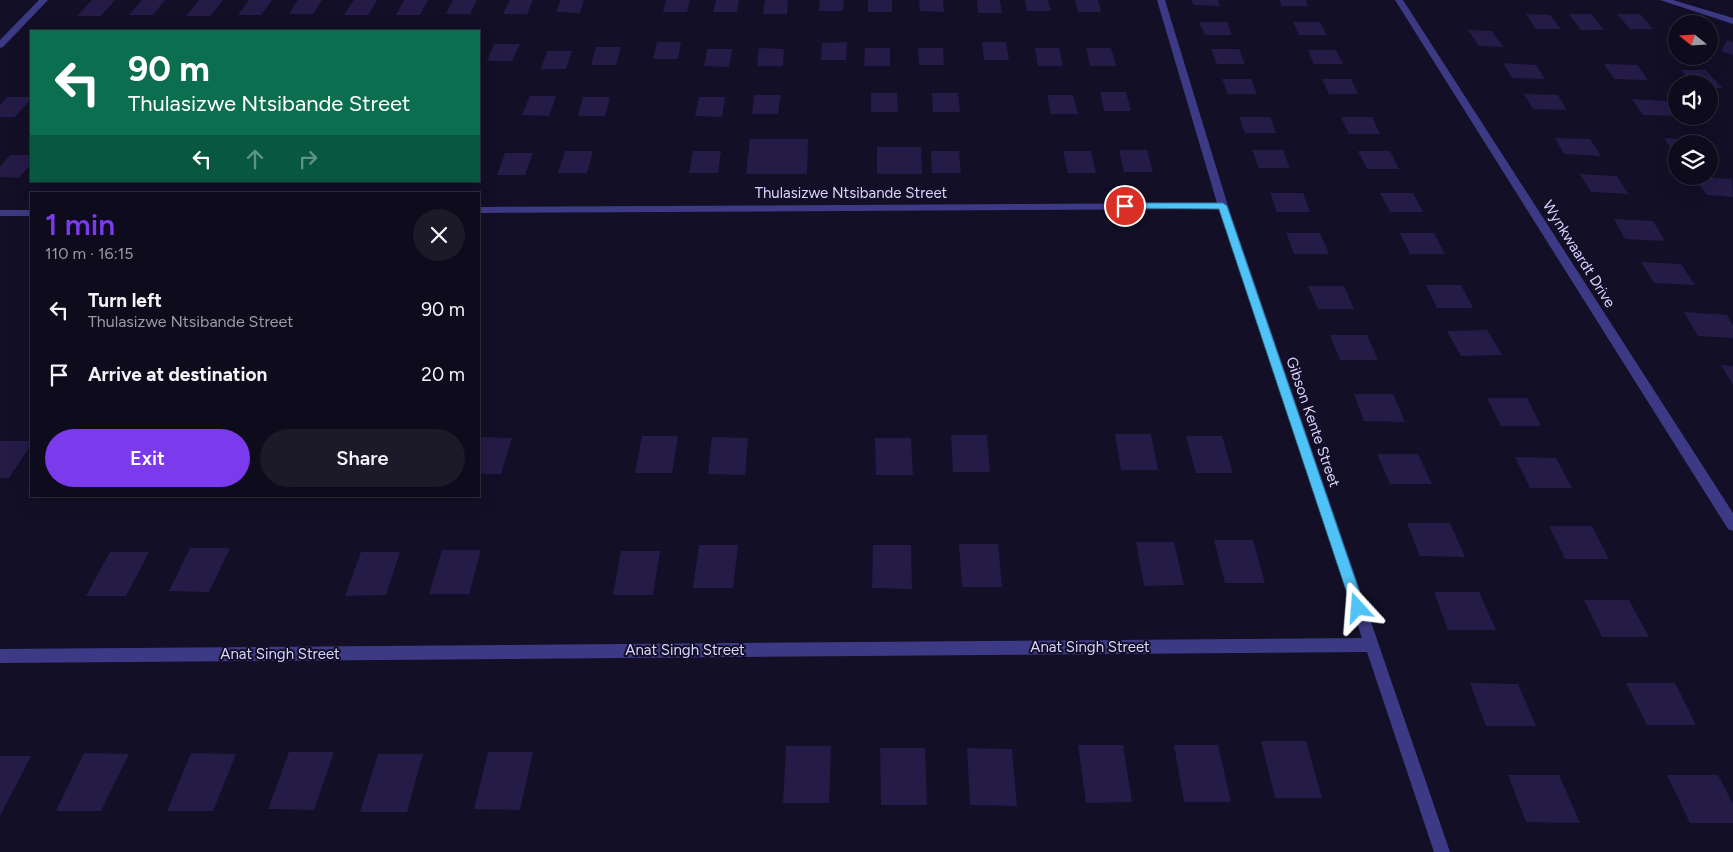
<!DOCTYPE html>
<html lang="en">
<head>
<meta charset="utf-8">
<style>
  :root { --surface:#0e0b1c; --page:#1c1929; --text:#f1f3f6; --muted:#9b9ba3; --line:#2e2b3b; --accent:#7c3aed }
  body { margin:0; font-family:Figtree,sans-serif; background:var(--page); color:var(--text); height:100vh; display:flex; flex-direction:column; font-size:19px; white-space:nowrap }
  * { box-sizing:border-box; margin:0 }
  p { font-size:16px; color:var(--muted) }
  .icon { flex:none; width:28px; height:28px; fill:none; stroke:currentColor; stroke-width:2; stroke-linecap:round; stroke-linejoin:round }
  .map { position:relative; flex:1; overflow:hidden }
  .drawer { position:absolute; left:30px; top:192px; width:450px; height:305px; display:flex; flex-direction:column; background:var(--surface); border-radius:0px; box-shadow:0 5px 20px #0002,0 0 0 1px var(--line) }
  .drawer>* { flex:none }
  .banner { position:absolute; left:30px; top:30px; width:450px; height:152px; border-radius:0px; box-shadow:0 5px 20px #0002,0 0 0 1px var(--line); background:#0b6e4f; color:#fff; overflow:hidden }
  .needle { width:32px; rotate:288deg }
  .fabs { position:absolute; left:1668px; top:15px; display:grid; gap:10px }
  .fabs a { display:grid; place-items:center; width:50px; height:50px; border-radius:50%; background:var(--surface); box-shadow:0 5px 20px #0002,0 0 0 1px var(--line); font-size:25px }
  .pin { position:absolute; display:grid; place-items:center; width:42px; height:42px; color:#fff; margin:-21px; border:2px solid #fff; border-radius:50%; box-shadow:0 1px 5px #0007 }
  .me { position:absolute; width:55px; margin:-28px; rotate:341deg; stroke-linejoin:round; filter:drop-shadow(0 0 4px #0008) }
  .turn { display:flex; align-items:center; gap:18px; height:105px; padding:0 15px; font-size:22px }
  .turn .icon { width:65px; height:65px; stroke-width:2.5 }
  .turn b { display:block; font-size:35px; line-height:42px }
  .lanes { display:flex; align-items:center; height:48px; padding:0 15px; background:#0003; justify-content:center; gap:25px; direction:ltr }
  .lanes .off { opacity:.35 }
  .round { display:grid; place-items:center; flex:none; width:52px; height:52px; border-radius:26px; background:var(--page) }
  .headline { display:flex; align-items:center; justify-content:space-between; height:85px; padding:0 15px }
  h1 { font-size:30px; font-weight:600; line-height:38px; color:var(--accent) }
  .primary-button { display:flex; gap:10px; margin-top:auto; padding:10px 15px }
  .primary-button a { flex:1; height:58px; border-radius:30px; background:var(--accent); color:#fff; font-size:20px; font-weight:600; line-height:58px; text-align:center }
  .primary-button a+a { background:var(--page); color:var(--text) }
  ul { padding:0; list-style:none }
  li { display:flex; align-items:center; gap:15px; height:65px; padding:0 15px }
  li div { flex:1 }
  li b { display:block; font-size:19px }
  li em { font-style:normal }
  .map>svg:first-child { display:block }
  .building { fill:#241b47 }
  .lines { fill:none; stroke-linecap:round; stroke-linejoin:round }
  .minor { fill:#3d3a85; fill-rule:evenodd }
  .route { fill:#4fc3f7; stroke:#337fa1 }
  .labels { text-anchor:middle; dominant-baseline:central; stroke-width:4; stroke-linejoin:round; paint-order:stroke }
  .street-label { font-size:15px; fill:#d9d4ff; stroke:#130f26 }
</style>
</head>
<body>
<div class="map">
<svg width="1733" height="852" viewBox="0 0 1733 852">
  <rect width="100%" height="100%" fill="#130f26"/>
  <g class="building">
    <path d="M92 0H115L101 16H77Z"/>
    <path d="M142 0H165L153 15H129Z"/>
    <path d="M199 0H223L210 16H186Z"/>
    <path d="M249 0H272L261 15H238Z"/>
    <path d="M298 0H322L313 14H289Z"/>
    <path d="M354 0H377L368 15H344Z"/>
    <path d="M404 0H428L420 15H396Z"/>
    <path d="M453 0H477L470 14H446Z"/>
    <path d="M510 0H533L527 14H503Z"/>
    <path d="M561 0H584L580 13 556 12Z"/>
    <path d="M666 0H690L687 12H663Z"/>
    <path d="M716 0H739L737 12H713Z"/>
    <path d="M765 0H788L787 14H763Z"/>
    <path d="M820 0H844L843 11H819Z"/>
    <rect x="868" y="0" width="24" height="12"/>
    <path d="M919 0H943L944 12 920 11Z"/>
    <path d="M977 0H1000L1002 13H978Z"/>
    <path d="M1025 0H1048L1051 11H1027Z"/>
    <path d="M1075 0H1098L1101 12H1078Z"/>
    <path d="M1191 0H1218L1220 6 1194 5Z"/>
    <path d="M1279 0H1306L1308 6H1282Z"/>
    <path d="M1526 14 1550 15 1561 29H1536Z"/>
    <path d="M1569 14H1591L1604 30H1581Z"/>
    <path d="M1617 14H1640L1653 29H1630Z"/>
    <path d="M1199 22H1227L1232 35H1205Z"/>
    <path d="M1293 22H1320L1327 35H1299Z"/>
    <path d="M1468 30 1492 31 1503 47 1479 46Z"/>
    <path d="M1727 40 1733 42V55L1721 51Z"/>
    <path d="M657 42H681L678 59H653Z"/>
    <path d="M847 42 846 60H821L822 43Z"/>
    <path d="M982 42H1006L1009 60H984Z"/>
    <path d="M494 44H520L512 61H487Z"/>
    <path d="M596 47H621L616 65H591Z"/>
    <path d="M759 48 784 49 783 66H757Z"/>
    <path d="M865 48H890V66H864Z"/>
    <path d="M918 48H943L944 65H919Z"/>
    <path d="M1035 48H1059L1063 66H1038Z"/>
    <path d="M1086 48H1111L1116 66H1090Z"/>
    <path d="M707 49H732L729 67 704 66Z"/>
    <path d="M1211 49H1239L1245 64H1217Z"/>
    <path d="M1308 50H1336L1343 64H1314Z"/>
    <path d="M547 51H572L566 69H541Z"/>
    <path d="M1503 63 1536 65 1545 79 1512 78Z"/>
    <path d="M1604 64 1637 65 1648 80 1614 79Z"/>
    <path d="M1681 70H1706L1722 88H1709V84H1693Z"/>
    <path d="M1222 79H1251L1257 94H1228Z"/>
    <path d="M1322 79H1351L1358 94H1329Z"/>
    <path d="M1100 92H1126L1131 111H1104Z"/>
    <path d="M871 93H897L898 112H871Z"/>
    <path d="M932 93H958L960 112H933Z"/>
    <path d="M1524 94 1558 95 1567 110 1533 109Z"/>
    <path d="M754 95H781L778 114H752Z"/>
    <path d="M1047 95H1073L1078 114H1051Z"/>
    <path d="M530 96H556L549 116 522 115Z"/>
    <path d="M7 97H31V99L15 117H0V105Z"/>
    <path d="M583 97H610L605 116H578Z"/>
    <path d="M699 97H725L722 117 695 116Z"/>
    <path d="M1632 99 1667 101 1676 116 1643 115Z"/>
    <path d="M1239 117H1270L1276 133H1245Z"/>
    <path d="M1341 117H1372L1380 134H1349Z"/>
    <path d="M1555 138 1590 139 1601 156 1564 154Z"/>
    <path d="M1664 138 1700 140 1703 144H1676V156Z"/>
    <path d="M750 139H808L807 174H746Z"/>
    <path d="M877 147H921L922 174H877Z"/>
    <path d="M1119 150H1147L1153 172H1124Z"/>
    <path d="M1252 150H1283L1290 168H1259Z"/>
    <path d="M565 151H593L587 173H558Z"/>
    <path d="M693 151H721L718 173H689Z"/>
    <path d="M931 151H959L961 173H932Z"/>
    <path d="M1063 151H1091L1096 173H1068Z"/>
    <path d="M1358 151H1390L1399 169H1367Z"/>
    <path d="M505 153H533L525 175H497Z"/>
    <path d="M10 155H31V164L19 178 0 177V167Z"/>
    <path d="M1580 174 1617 176 1628 194 1591 192Z"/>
    <path d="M1694 177 1732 179 1733 197 1707 195Z"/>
    <path d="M1270 193H1303L1310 212H1277Z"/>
    <path d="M1380 193H1413L1423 212H1390Z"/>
    <path d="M1614 219 1653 221 1665 241 1625 239Z"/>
    <path d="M1286 233H1320L1329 254H1294Z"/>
    <path d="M1400 233H1434L1445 254H1410Z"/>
    <path d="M1641 262 1681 264 1695 285 1654 283Z"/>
    <path d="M1426 285H1461L1473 308H1437Z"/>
    <path d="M1308 286H1344L1354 309H1318Z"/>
    <path d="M1684 312 1727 315 1733 325V338L1698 336Z"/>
    <path d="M1487 330 1502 355 1461 356 1447 331Z"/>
    <path d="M1330 335H1367L1378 360H1340Z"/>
    <path d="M1721 365 1733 366V385Z"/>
    <path d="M1354 394H1393L1405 422 1364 421Z"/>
    <path d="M1487 398H1527L1541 426H1501Z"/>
    <path d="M1115 434H1151L1158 470H1121Z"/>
    <path d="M951 435H987L990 472H953Z"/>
    <path d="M642 436H678L672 473H635Z"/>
    <path d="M1186 436H1222L1233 473H1196Z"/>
    <path d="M479 437 512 438 501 474H479Z"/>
    <path d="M712 437 748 438 745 475 708 474Z"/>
    <path d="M875 438H911L913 475H876Z"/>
    <path d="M0 441H31V445L9 478H0Z"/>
    <path d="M1377 454H1418L1432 484H1390Z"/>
    <path d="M1515 457 1556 458 1572 488H1530Z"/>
    <path d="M1407 523H1450L1465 557 1420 556Z"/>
    <path d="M1549 526H1592L1609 559H1565Z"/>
    <path d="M1214 540H1253L1265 583H1225Z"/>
    <path d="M1136 542H1174L1184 585 1144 586Z"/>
    <path d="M959 544H998L1002 587H962Z"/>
    <path d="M699 545H738L733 588H693Z"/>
    <path d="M873 545H911L912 589 872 588Z"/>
    <path d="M190 548H230L209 592 169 591Z"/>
    <path d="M442 550H481L469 594H429Z"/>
    <path d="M621 551H660L653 595H613Z"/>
    <path d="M110 552H149L126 596H86Z"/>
    <path d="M361 552H400L386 595 345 596Z"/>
    <path d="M1434 592H1479L1496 630H1448Z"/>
    <path d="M1584 600H1629L1649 637H1602Z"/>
    <path d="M1470 683 1518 684 1536 726H1486Z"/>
    <path d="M1626 683H1675L1696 725H1647Z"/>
    <path d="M1261 741H1306L1322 798H1275Z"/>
    <path d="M1078 745H1123L1132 802 1086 803Z"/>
    <path d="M1174 745H1218L1231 802H1184Z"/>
    <path d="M786 746H831L829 803H783Z"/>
    <path d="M880 748H925L927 805H881Z"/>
    <path d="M967 748 1012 749 1017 806 970 805Z"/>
    <path d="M289 752H334L314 810 268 809Z"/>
    <path d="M488 752H533L520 810 474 809Z"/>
    <path d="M84 753 129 754 101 811H56Z"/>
    <path d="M191 753 236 754 213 811H167Z"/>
    <path d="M378 754H423L407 812H360Z"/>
    <path d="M0 756H31L0 816Z"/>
    <path d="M1508 775H1559L1580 823 1526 822Z"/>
    <path d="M1667 775H1718L1733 804V823H1690Z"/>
  </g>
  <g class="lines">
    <g class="minor">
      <path d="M39 0H48L3 47 0 48V40Z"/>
      <path d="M1157 0H1165L1228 206 1450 852H1434L1367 652 0 663V649L1362 638 1219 209 479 213V207L1217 203Z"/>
      <path d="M1395 0H1403L1733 513V531L1728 529Z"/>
      <path d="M1660 0H1673L1733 18V24Z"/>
      <rect x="0" y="210" width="31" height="6"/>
    </g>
  </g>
  <path class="route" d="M1125 203H1223L1227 206 1365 608 1363 612H1354L1352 608 1219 209 1121 208V204Z"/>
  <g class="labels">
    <g class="street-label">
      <text x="851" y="193">Thulasizwe Ntsibande Street</text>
      <text transform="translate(1579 254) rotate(58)">Wynkwaardt Drive</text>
      <text transform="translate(1313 422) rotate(71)">Gibson Kente Street</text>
      <text x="1090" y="647">Anat Singh Street</text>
      <text x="685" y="650">Anat Singh Street</text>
      <text x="280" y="654">Anat Singh Street</text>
    </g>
  </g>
</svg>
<div class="fabs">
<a><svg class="needle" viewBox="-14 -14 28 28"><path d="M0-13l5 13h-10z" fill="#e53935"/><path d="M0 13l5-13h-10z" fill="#9b9ba3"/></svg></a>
<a><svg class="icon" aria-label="sound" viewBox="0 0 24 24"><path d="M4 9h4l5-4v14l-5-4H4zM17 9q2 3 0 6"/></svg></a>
<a><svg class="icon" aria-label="layers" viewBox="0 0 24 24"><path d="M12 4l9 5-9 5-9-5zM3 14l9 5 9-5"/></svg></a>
</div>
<div class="pin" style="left:1125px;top:206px;background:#d93025"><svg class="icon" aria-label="arrive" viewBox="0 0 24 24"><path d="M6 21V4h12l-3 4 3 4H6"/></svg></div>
<svg class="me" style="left:1358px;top:608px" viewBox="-20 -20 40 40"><path d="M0-17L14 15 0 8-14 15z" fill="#4fc3f7" stroke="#fff" stroke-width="4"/></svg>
<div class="banner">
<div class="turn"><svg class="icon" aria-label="left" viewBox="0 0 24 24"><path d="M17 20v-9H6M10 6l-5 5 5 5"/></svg><div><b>90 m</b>Thulasizwe Ntsibande Street</div></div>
<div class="lanes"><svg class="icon" aria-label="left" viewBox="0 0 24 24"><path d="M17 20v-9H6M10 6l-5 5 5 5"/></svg><svg class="icon off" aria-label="ahead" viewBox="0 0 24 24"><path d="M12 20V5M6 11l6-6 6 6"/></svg><svg class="icon off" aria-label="right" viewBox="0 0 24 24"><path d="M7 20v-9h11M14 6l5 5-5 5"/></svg></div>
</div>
<section class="drawer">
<div class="headline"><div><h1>1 min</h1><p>110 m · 16:15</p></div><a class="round"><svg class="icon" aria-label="close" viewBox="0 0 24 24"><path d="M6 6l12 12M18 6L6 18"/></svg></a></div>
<ul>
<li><svg class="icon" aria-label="left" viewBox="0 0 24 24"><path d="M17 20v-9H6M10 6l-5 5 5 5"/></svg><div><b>Turn left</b><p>Thulasizwe Ntsibande Street</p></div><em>90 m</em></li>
<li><svg class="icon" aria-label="arrive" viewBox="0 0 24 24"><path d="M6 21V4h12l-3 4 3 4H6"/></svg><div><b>Arrive at destination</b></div><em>20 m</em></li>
</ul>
<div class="primary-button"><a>Exit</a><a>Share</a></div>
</section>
</div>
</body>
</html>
